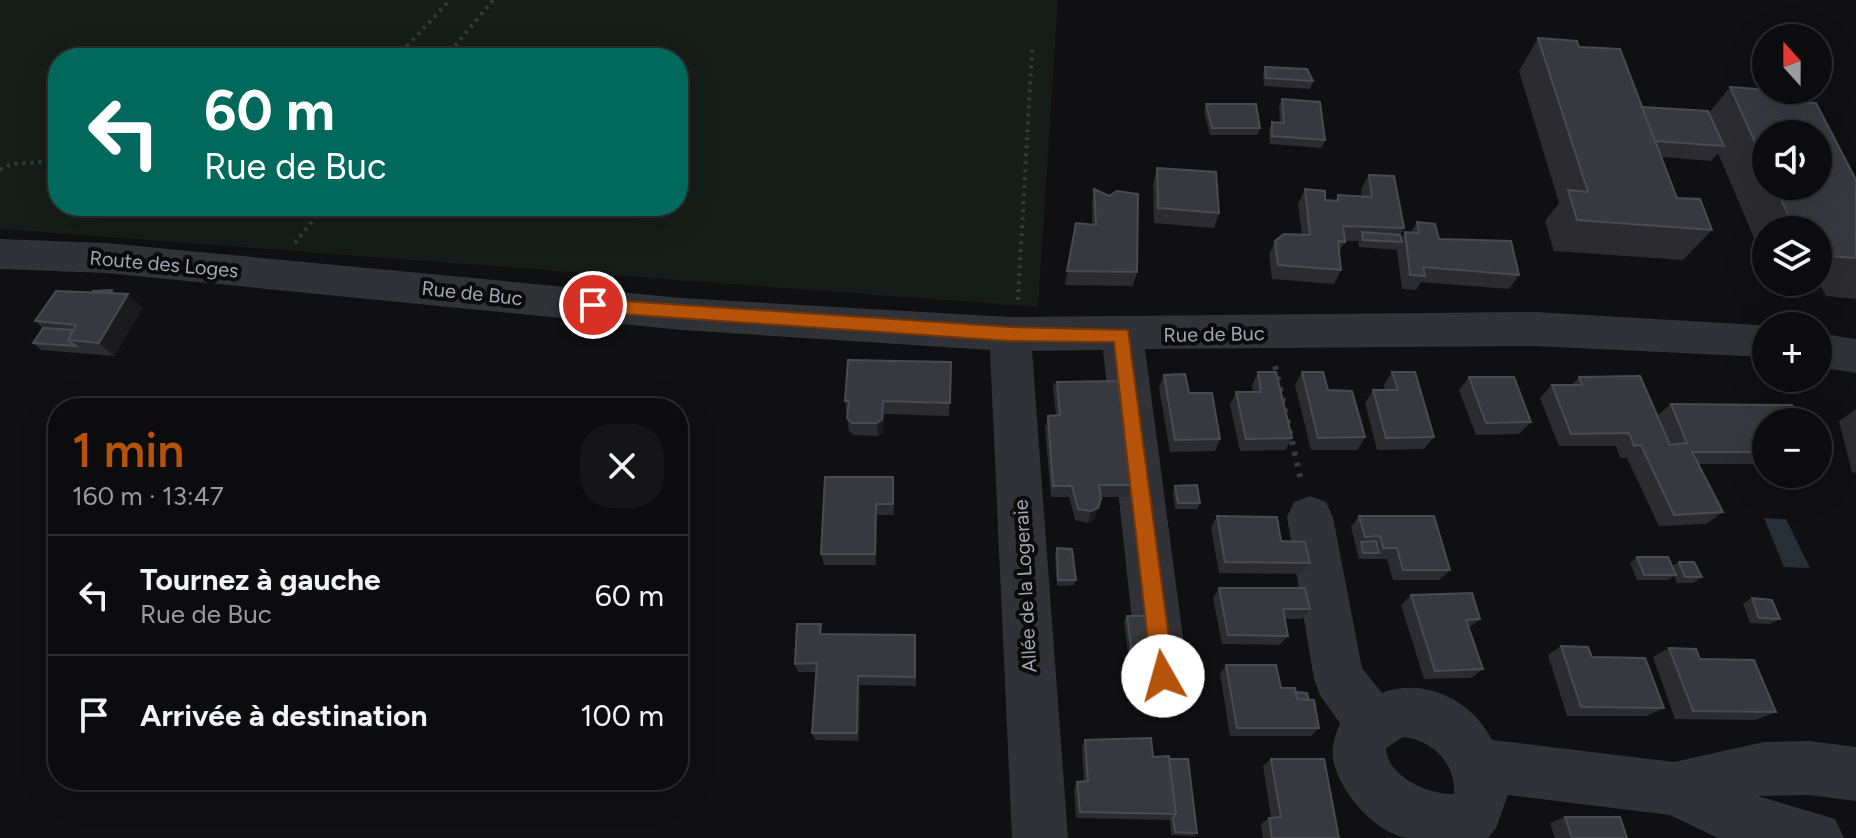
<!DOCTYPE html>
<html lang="fr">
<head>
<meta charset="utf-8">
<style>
  :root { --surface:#0c0c0e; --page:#151517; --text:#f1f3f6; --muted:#9a9b9e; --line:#2c2c2e; --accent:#b45309 }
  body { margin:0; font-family:Figtree,sans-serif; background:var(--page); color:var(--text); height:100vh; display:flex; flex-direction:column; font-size:30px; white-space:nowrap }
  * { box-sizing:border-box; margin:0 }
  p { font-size:26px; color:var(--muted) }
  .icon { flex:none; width:44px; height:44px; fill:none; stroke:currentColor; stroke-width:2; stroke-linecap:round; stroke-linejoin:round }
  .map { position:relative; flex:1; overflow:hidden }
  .sheet { position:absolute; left:48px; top:398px; width:640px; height:392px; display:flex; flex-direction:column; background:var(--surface); border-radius:32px; box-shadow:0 8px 32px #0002,0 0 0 2px var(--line) }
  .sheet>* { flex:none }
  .banner { position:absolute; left:48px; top:48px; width:640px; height:168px; border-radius:32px; box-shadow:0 8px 32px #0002,0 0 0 2px var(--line); background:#00695c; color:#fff; overflow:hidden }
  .needle { width:52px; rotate:339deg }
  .fabs { position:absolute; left:1752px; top:24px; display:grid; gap:16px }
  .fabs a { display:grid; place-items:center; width:80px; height:80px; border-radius:50%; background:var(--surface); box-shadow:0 8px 32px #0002,0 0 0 2px var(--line); font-size:40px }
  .pin { position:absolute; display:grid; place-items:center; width:68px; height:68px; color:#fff; margin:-34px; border:4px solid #fff; border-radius:50%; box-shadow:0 2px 8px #0007 }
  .me { position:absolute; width:88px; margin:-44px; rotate:353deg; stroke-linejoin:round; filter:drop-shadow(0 0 6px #0008) }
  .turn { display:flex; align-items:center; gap:28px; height:168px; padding:0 24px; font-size:36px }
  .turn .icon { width:104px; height:104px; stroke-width:2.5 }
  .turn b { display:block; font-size:56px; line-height:68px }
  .round { display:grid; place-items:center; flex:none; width:84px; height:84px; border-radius:32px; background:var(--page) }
  .summary { display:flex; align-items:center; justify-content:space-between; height:136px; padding:0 24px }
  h1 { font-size:48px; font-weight:600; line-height:60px; color:var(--accent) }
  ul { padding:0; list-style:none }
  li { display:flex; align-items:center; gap:24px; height:120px; padding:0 24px; border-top:2px solid var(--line) }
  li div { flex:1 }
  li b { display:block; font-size:30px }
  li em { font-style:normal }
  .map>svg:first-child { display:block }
  .green { fill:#161c17; fill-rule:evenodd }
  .water { fill:#262f36 }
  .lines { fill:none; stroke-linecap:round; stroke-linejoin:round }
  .path-far1 { stroke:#37393e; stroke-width:4; stroke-dasharray:3 5; stroke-linecap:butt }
  .path { stroke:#37393e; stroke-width:6; stroke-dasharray:4 7; stroke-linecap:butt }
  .minor { fill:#313237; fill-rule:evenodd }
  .wall { fill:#2c2c30; fill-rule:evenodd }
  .shaded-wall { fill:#1b1b1e }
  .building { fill:#38393e; stroke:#484b51; stroke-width:2 }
  .route { fill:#b45309; stroke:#753606; stroke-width:2 }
  .labels { text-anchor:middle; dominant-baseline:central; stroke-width:8; stroke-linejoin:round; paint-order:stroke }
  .street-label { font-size:20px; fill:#a0a7b4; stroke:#0b0b0c }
</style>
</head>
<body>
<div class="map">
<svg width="1856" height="838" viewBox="0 0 1856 838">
  <rect width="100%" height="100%" fill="#101012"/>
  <path class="green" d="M0 0H1058L1038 307 0 229ZM58 58H678V206H58Z"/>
  <path class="water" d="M1764 518 1786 519 1810 568 1784 567Z"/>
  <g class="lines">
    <g class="path-far1">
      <path d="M396 58 450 0"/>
      <path d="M445 58 493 0"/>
      <path d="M0 170 11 164 58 161"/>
      <path d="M295 243 324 206"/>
      <path d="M1018 300 1032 50"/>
    </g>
    <path class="path" d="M1275 366 1301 481"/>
    <g class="minor">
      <path d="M0 239 106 243 682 298 1010 317 1535 312 1775 326H1766V357L1535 346 1145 349 1188 676 1181 694 1163 701 1145 694 1138 676 1103 350 1032 351 1068 838H1012L990 350 682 330 106 273 0 269Z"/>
      <path d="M1818 333 1856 339V373L1818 367Z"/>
      <path d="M1310 496 1326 502 1333 517 1362 668 1382 693C1424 677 1472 700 1492 740L1674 762 1764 742 1809 741 1856 747V801L1809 795 1758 796 1835 819 1844 838H1718L1670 815 1508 795 1496 828 1488 838C1463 838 1432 838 1407 838 1373 832 1339 791 1333 759 1331 746 1336 734 1340 723L1321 697 1314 679 1287 517 1294 502ZM1403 737C1433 740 1456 764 1454 794 1430 795 1387 777 1386 748Z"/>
    </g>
  </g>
  <g class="wall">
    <path d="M1538 38 1579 47 1642 107 1709 113 1730 87 1774 101 1856 180V299L1826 296 1821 287 1774 284 1773 282H1818V230H1766V266L1718 153 1711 161 1662 157 1677 198 1712 230 1683 260 1554 251 1545 221 1559 203 1519 71ZM1766 134 1818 186H1766Z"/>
    <path d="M1265 67 1313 81 1310 89 1264 86 1263 75Z"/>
    <path d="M1282 99 1325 140 1322 148 1270 144 1269 130 1272 122 1280 123 1279 107Z"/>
    <path d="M1206 104 1260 128 1257 135H1210L1204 112Z"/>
    <path d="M1157 168 1219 213 1214 228 1154 223 1153 183Z"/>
    <path d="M1369 175 1404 228 1400 235 1401 239 1405 232H1411L1417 222 1439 239 1519 275 1509 289 1421 282 1416 290 1402 289 1397 250 1359 247 1358 241H1345L1339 252 1341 270 1334 284 1272 279 1269 255 1275 241 1302 235 1298 204 1305 189 1331 201H1335L1338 195 1362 196 1361 189Z"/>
    <path d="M1094 189 1137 272 1133 286 1065 285 1076 223 1092 225V203Z"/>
    <path d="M112 290 116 294 143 308 114 356 41 350 33 343 43 328 35 321 93 293Z"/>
    <path d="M951 362 949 416 884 414 883 432 878 436 853 435 849 431 845 401Z"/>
    <path d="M1258 372 1292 438 1285 450 1240 451 1230 405 1236 392H1253L1252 385Z"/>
    <path d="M1302 372 1328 390 1365 437 1357 450H1311L1295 385Z"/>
    <path d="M1392 372 1434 437 1424 449 1377 450 1365 403 1373 390H1385L1384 385Z"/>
    <path d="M1164 375 1189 393 1220 439 1215 451 1170 452 1159 388Z"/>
    <path d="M1469 377 1531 422 1519 434 1476 435 1459 390Z"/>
    <path d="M1579 377 1657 416 1671 404 1766 422V464H1698L1723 512 1706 524 1659 526 1627 458H1620L1616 446H1559L1540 398 1552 385H1572Z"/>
    <path d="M1054 382 1131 485 1127 497H1101L1094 520 1088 523 1075 520 1069 497H1051L1045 428 1048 416 1056 415 1053 389Z"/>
    <path d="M1856 409V473L1852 472 1839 421Z"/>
    <path d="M893 477 894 515H877L876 565H824L821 554Z"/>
    <path d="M1175 486 1200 503 1197 509H1175L1173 492Z"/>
    <path d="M1217 516 1281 541 1310 563 1302 574 1219 573 1211 528Z"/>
    <path d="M1359 516 1450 570 1439 580H1393L1387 559H1359L1351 527Z"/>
    <path d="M1057 548 1076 580 1074 585 1057 586 1055 554Z"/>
    <path d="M1637 557 1672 566 1679 562 1702 577 1693 583H1677L1674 576 1668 580H1637L1630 563Z"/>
    <path d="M1219 588 1310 609 1302 619H1285L1288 636 1280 645 1222 644 1213 598Z"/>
    <path d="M1411 595 1480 619 1469 628 1483 669 1471 678 1424 679 1401 605Z"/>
    <path d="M1752 598 1780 619 1770 624 1750 623 1743 604Z"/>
    <path d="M1127 616 1154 655 1151 660 1129 659 1124 621Z"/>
    <path d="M823 634 915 635 916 686 860 685 859 741 815 740 812 733 816 672H798L795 664Z"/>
    <path d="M1561 646 1592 657 1664 708 1647 716H1567L1548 655Z"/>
    <path d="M1669 648 1700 659 1776 712 1756 720 1675 719 1653 657Z"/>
    <path d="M1226 665 1281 688 1296 692 1309 700 1319 728 1311 736H1230L1220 674Z"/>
    <path d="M1085 740 1169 759 1197 833 1194 836 1171 835 1170 820 1076 818 1074 789 1077 782H1084L1082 747Z"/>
    <path d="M1271 759 1339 838H1263L1261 824 1269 818 1271 817 1263 766Z"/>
    <path d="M1565 817 1627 838H1555L1550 823Z"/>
  </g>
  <g class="shaded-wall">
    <path d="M128 294 143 308 114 356 99 343Z"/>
    <path d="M883 401V432L878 436 877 423Z"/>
    <path d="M876 504 877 515 876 565 875 554Z"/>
    <path d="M1098 508 1094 520 1088 523 1091 511Z"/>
    <path d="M858 676 860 685 859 741 857 733Z"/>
  </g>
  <g class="building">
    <path d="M1538 38 1577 41 1579 47 1620 49 1677 198 1700 199 1712 230 1577 220 1568 190 1588 192Z"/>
    <path d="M1265 67 1307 69 1313 81 1266 78Z"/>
    <path d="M1730 87 1769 90 1774 101 1816 103 1856 180V258L1818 255V230H1795L1775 186H1818V134H1766V167Z"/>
    <path d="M1282 99 1320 102 1325 140 1272 136V122L1284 123Z"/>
    <path d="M1206 104H1256L1260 128H1212Z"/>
    <path d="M1642 107 1708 111 1724 146 1655 141Z"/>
    <path d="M1157 168 1216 172 1219 213 1158 208Z"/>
    <path d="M1369 175 1394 176 1404 228 1343 226 1345 242 1338 241 1341 270 1278 265 1275 241 1284 234 1310 235 1305 189 1325 191V200L1338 201V195L1372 197Z"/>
    <path d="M1094 189 1109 196 1117 191 1138 194 1137 272 1067 271 1076 223 1096 225Z"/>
    <path d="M1417 222 1435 224 1439 239 1511 241 1519 275 1423 267 1425 276 1410 275 1405 232 1419 233Z"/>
    <path d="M1362 232 1400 235 1402 242 1363 240Z"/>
    <path d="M112 290 111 293H93V291Z"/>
    <path d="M56 291 128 294 99 343 68 340 76 325 35 321Z"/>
    <path d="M43 328 73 330 68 340 76 346 33 343Z"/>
    <path d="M848 360 951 362 950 403 883 401 882 419 877 423H852L847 418 849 401H845Z"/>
    <path d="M1258 372H1276L1292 438 1246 439 1236 392H1261Z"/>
    <path d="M1302 372H1323L1328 390 1352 391 1365 437 1318 438Z"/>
    <path d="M1392 372H1415L1434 437 1386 438 1373 390H1398Z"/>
    <path d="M1185 374 1189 393H1212L1220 439 1175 440 1164 375Z"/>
    <path d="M1640 376 1670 445 1687 443 1671 404 1792 405 1802 422H1766V452H1692L1723 512 1674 515 1641 445 1634 446 1629 433 1571 434 1552 385H1582L1579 377Z"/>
    <path d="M1469 377H1514L1531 422 1486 423Z"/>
    <path d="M1118 381 1131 485H1099L1101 499 1098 508 1091 511 1078 509 1072 486H1053L1048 416 1060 415 1057 382Z"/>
    <path d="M825 477H893V504H876L875 554H821Z"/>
    <path d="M1197 485 1200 503H1178L1175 486Z"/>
    <path d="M1217 516 1277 517 1281 541 1305 542 1310 563 1225 562Z"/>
    <path d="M1359 516H1434L1450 570H1403L1397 548H1383L1380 536 1365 537Z"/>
    <path d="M1376 541 1379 553H1363L1361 542Z"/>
    <path d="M1057 548 1072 549 1076 580H1058Z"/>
    <path d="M1637 557H1668L1676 575H1644Z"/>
    <path d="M1679 562H1694L1702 577H1685Z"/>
    <path d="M1219 588H1305L1310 609H1283L1288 636 1228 635Z"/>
    <path d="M1472 593 1480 619 1466 620 1483 669 1435 671 1411 595Z"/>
    <path d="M1752 598 1772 600 1780 619 1759 618Z"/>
    <path d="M1127 616H1148L1154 655 1132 654Z"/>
    <path d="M797 624H821L820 634 915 635V677L858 676 857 733H812L817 663 795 664Z"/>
    <path d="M1561 646 1588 647 1592 657 1645 658 1664 708 1581 707Z"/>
    <path d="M1669 648 1696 649 1700 659 1754 660 1776 712 1693 711Z"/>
    <path d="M1226 665H1276L1281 688H1295L1297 699 1314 700 1319 728H1237Z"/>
    <path d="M1296 692 1307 693 1309 700 1297 699Z"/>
    <path d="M1151 738 1153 757 1169 756 1176 814 1080 812 1077 782 1088 781 1085 740Z"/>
    <path d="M1169 759H1188L1197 833 1175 832 1173 818 1176 814Z"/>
    <path d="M1271 759H1324L1339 838H1272L1269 818 1281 817Z"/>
    <path d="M1565 817H1620L1627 838H1572Z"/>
  </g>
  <path class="route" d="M593 299 1010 327 1128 330 1174 676 1170 684 1163 687 1156 684 1152 676 1114 342 1010 341 593 312 585 305Z"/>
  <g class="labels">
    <g class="street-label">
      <text transform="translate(164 264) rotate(5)">Route des Loges</text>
      <text transform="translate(472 293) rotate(6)">Rue de Buc</text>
      <text transform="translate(1214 334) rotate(-1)">Rue de Buc</text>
      <text transform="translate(1025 586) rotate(-93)">Allée de la Logeraie</text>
    </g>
  </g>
</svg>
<div class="fabs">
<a><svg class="needle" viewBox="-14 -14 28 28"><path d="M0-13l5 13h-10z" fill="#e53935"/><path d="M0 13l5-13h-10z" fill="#9a9b9e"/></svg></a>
<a><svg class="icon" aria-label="sound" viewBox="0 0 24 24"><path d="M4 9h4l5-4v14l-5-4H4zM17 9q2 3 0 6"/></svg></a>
<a><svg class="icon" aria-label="layers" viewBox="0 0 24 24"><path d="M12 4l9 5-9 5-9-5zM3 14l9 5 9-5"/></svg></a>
<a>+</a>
<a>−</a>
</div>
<div class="pin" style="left:593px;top:305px;background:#d93025"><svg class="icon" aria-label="arrive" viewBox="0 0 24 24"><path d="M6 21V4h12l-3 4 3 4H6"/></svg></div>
<svg class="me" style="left:1163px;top:676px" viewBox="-20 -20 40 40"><circle r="19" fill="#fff"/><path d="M0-13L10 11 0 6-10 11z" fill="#b45309"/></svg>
<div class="banner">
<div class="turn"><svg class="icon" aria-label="left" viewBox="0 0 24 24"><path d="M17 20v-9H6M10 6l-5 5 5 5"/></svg><div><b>60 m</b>Rue de Buc</div></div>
</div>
<section class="sheet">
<div class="summary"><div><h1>1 min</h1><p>160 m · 13:47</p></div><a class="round"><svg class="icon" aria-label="close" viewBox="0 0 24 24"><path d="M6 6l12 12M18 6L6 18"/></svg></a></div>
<ul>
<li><svg class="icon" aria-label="left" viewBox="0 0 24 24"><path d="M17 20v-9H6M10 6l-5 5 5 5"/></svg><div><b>Tournez à gauche</b><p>Rue de Buc</p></div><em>60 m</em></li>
<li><svg class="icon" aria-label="arrive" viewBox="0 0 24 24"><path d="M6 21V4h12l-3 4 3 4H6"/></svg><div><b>Arrivée à destination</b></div><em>100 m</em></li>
</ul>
</section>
</div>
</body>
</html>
